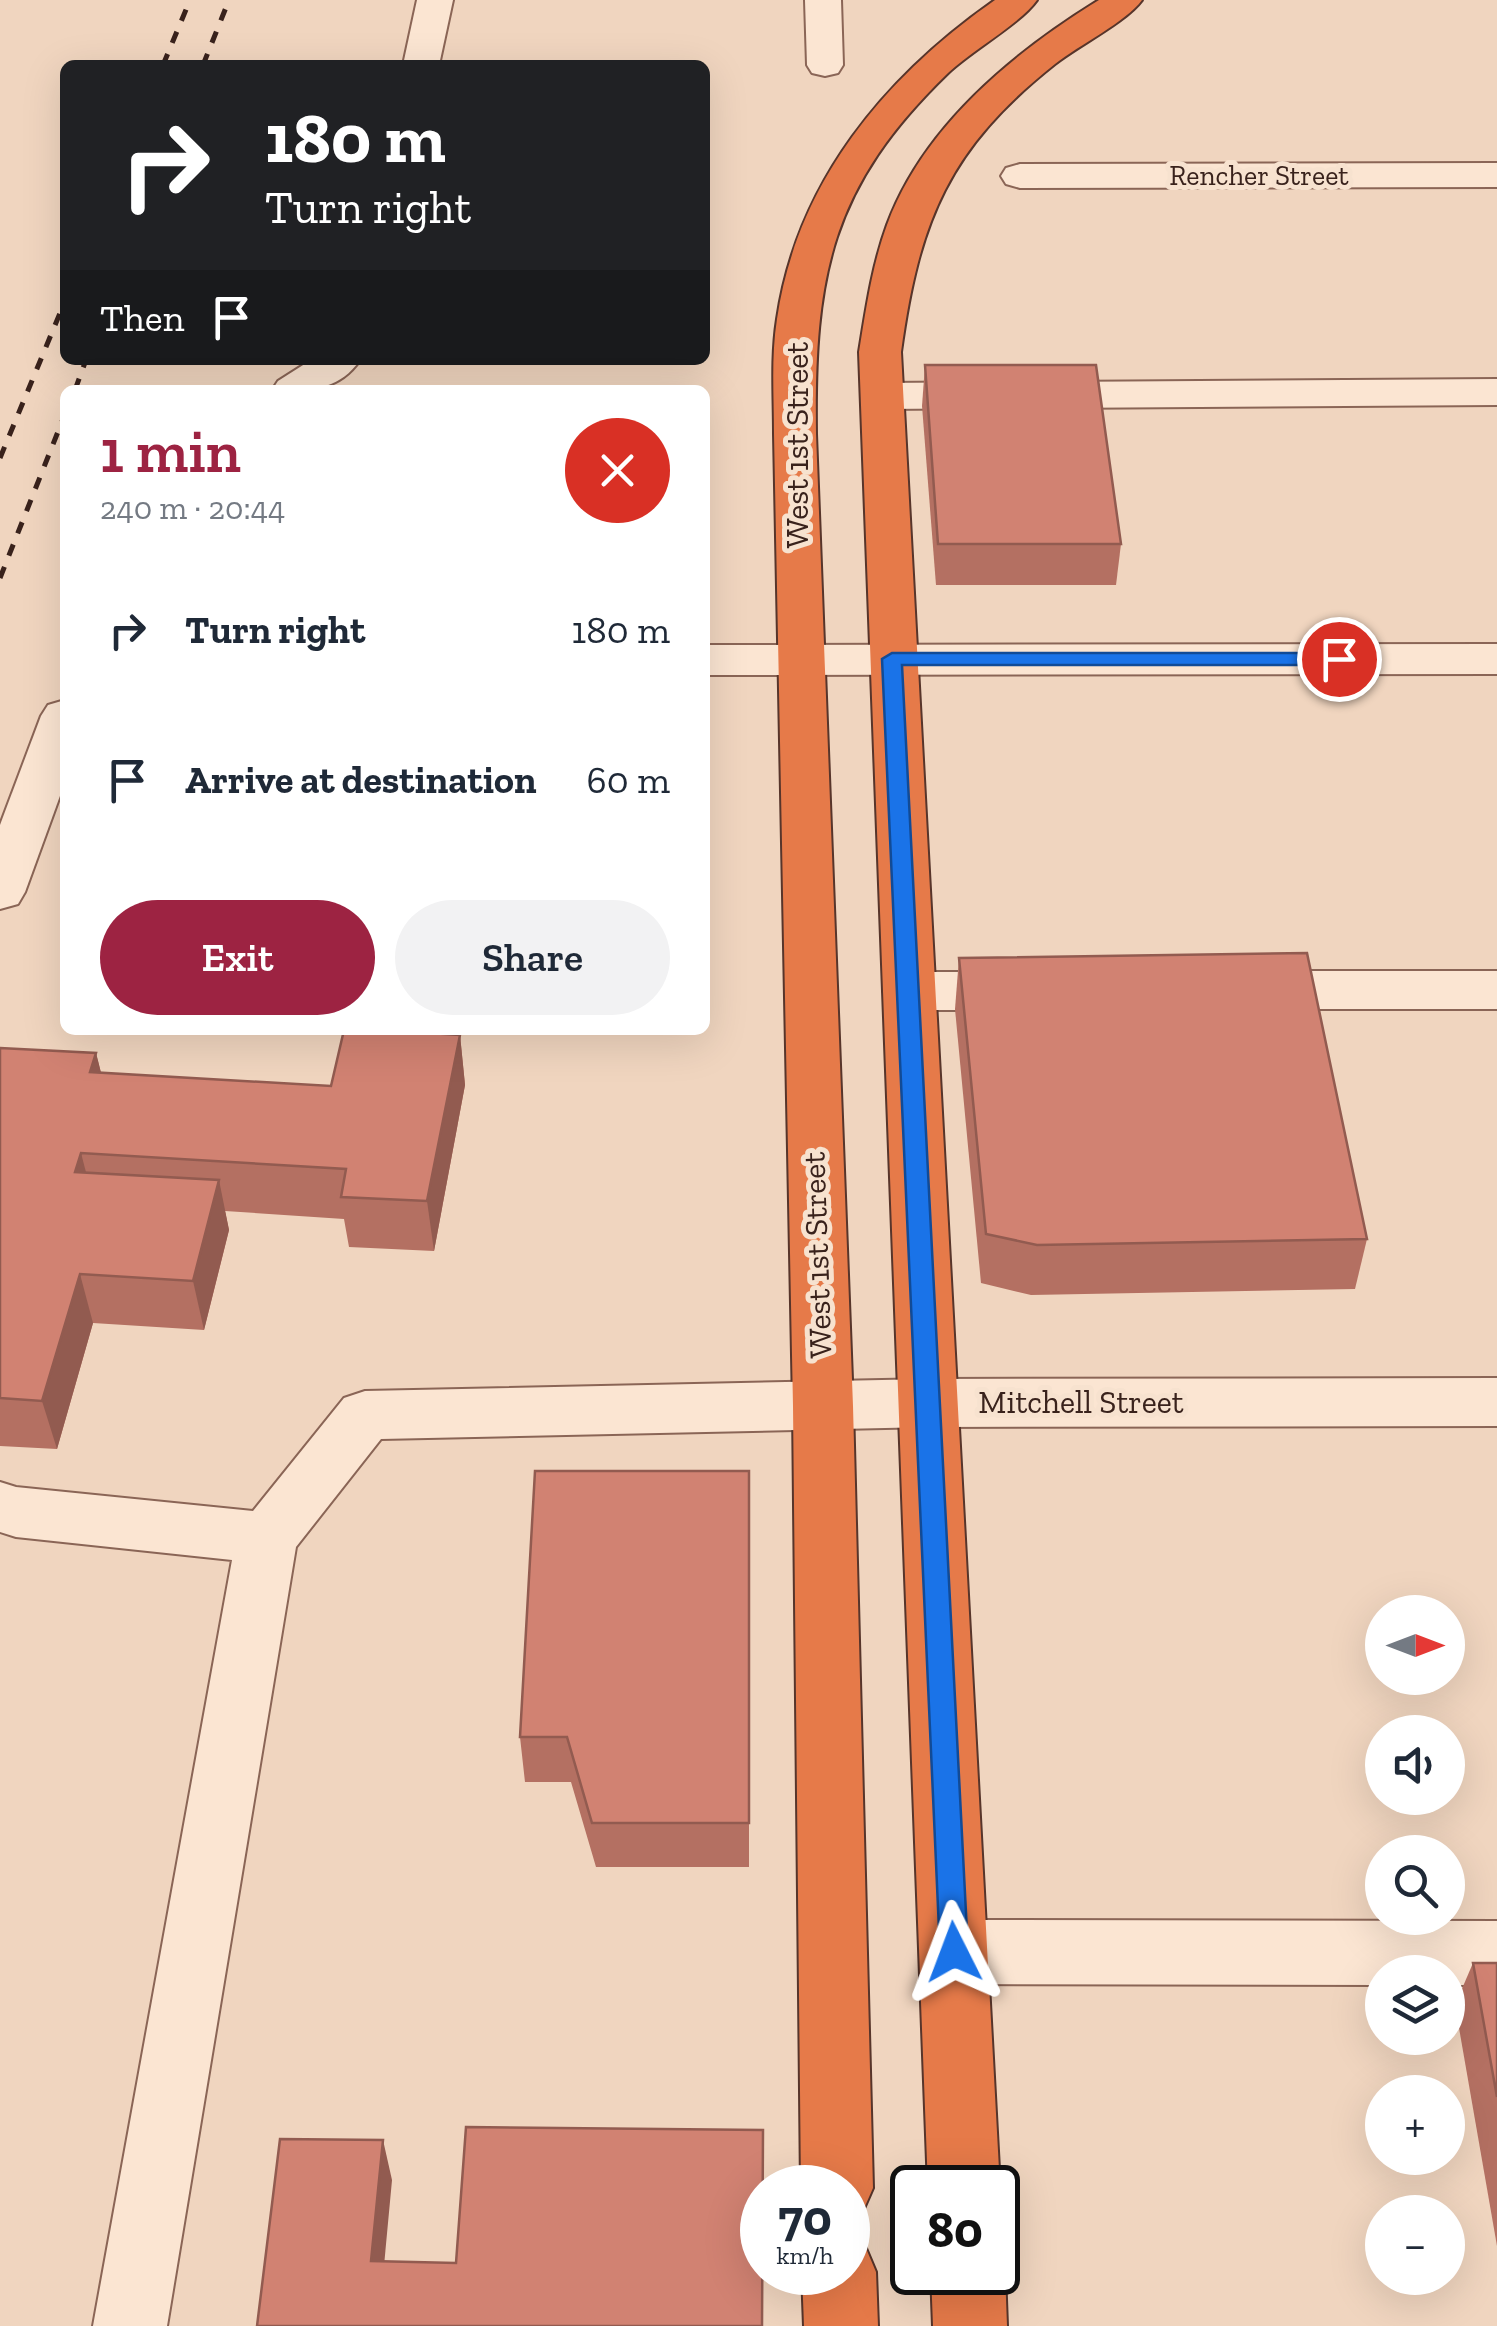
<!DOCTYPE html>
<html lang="en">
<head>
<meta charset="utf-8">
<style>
  :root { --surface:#fff; --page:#f2f2f3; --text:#1f2937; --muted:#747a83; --accent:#9d2342 }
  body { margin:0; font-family:"Zilla Slab",serif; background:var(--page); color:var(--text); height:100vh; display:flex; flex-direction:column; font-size:38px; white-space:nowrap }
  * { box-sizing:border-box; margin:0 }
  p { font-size:32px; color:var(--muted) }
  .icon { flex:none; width:55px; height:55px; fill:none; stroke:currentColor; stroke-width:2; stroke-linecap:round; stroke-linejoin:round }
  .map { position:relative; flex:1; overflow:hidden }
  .side { position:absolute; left:60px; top:385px; width:650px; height:650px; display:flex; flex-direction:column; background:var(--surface); border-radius:15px; box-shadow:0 10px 40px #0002 }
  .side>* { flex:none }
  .guide { position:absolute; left:60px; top:60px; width:650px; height:305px; border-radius:15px; box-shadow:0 10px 40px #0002; background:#202124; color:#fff; overflow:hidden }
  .needle { width:65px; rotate:90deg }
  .fabs { position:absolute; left:1365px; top:1595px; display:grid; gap:20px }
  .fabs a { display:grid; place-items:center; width:100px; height:100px; border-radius:50%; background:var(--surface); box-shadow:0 10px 40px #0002; font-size:50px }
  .speed { position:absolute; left:740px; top:2165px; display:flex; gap:20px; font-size:50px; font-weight:700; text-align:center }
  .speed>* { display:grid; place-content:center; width:130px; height:130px; border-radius:50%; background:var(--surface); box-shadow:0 10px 40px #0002; line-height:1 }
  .speed small { font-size:25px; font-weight:400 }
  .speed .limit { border:5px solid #111; border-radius:15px; background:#fff; color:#111 }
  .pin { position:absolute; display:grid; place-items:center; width:85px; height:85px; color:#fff; margin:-42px; border:5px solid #fff; border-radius:50%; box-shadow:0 2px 10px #0007 }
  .me { position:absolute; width:110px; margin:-55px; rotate:357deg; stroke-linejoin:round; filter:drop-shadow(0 0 8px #0008) }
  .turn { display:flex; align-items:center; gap:35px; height:210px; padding:0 40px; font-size:45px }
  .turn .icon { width:130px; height:130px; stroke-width:2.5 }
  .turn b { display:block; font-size:70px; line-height:85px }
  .then { display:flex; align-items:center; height:95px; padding:0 40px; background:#0003; gap:20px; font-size:38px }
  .round { display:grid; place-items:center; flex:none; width:105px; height:105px; border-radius:52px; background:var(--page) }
  .headline { display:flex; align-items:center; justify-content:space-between; height:170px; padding:0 40px }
  h1 { font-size:60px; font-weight:600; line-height:75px; color:var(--accent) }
  .button { display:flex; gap:20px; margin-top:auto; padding:20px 40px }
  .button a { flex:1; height:115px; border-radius:60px; background:var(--accent); color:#fff; font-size:40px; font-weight:600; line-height:115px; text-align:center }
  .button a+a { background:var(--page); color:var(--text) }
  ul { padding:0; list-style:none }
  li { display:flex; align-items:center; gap:30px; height:150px; padding:0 40px }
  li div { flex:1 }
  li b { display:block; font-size:38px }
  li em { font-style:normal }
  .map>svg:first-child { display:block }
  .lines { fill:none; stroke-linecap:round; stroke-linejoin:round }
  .minor-casing { stroke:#8a6556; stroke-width:4 }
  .highway-casing { stroke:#57352b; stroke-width:4 }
  .minor { fill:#fbe5d2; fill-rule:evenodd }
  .highway { fill:#e67a49; fill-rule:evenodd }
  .rail { stroke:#39221c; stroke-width:5; stroke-dasharray:12 12; stroke-linecap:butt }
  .wall { fill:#b47062 }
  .shaded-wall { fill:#925b50 }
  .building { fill:#d18272; stroke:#925b50; stroke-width:2.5 }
  .route { fill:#1a73e8; stroke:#114b97; stroke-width:2.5 }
  .labels { text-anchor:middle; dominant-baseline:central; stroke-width:10; stroke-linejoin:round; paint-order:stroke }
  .far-street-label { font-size:28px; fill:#39221c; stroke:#f7e2cf }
  .street-label { font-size:32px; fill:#39221c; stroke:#f7e2cf }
</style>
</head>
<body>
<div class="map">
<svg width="1497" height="2326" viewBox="0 0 1497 2326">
  <rect width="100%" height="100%" fill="#f0d5bf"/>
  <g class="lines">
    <defs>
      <g id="minor">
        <path d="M417 0H453L439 65H403Z"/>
        <path d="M805 0H841L843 65 838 73 825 76 812 73 807 65Z"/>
        <path d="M1497 163V187L1020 188 1006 184 1001 176 1006 168 1020 164Z"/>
        <path d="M311 360H360C337 393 307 390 272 390L278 381Z"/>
        <path d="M1497 379V405L882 409 867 405 861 396 867 387 882 383Z"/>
        <path d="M1497 644V674L705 675V645Z"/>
        <path d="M65 700V782L25 892 18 904 0 909V825L41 716 48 705Z"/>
        <path d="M1240 971H1497V1009H1240L1222 1003 1214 990 1222 977Z"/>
        <path d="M909 972H1029L1047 978 1055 991 1047 1004 1029 1010H909L891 1004 883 991 891 978Z"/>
        <path d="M1497 1378V1426L930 1427 381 1439 296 1547 167 2326H93L232 1560 16 1537 0 1532V1482L16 1487 253 1511 344 1398 365 1391 930 1379Z"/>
        <path d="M954 1920 1497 1921V1985H1448V1972H1382V1985L954 1984 930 1974 920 1952 930 1930Z"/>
      </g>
      <g id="highway">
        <path d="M995 0H1037C1020 24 972 50 948 73 830 187 814 276 816 434L853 1406 873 2188 862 2213 848 2219V2188H801L793 1406 774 434C774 396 771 357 777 319 797 182 885 77 995 0Z"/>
        <path d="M1099 0H1142C1126 22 1079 45 1055 64 949 148 919 220 901 352L1000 2188 998 2194V2188H928L859 352C866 309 872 266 887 225 923 127 1013 53 1099 0Z"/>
        <path d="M848 2239 865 2246 876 2272 878 2326H804L802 2272H848Z"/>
        <path d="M998 2255 1005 2272 1007 2326H933L931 2272H998Z"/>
      </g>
    </defs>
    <use href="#minor" class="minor-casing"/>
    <use href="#highway" class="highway-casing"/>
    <use href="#minor" class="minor"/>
    <use href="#highway" class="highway"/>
    <g class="rail">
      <path d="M163 65 190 0"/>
      <path d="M203 65 229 0"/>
      <path d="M75 390 86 360"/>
      <path d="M0 458 65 301"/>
      <path d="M0 578 65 414"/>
    </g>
  </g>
  <g class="wall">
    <path d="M925 365 1121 544 1116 585H936L922 406Z"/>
    <path d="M959 958 1367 1239 1355 1289 1031 1295 981 1283 955 1009Z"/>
    <path d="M460 1035 465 1085 434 1251 349 1247 344 1219 225 1211 229 1230 204 1330 93 1323 57 1449 0 1446V1048L96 1053 101 1073 331 1086Z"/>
    <path d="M749 1471V1867H596L571 1782H525L520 1737Z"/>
    <path d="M1473 1963H1497V2246L1455 2005Z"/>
  </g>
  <g class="shaded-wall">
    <path d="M460 1035 465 1085 434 1251 427 1201Z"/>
    <path d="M96 1053 109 1104 90 1072Z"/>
    <path d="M81 1153 94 1203 75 1172Z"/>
    <path d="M219 1180 229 1230 204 1330 193 1281Z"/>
    <path d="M80 1274 93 1323 57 1449 42 1401Z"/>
    <path d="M383 2140 392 2180 381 2298 371 2261Z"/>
  </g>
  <g class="building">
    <path d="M925 365H1096L1121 544H938Z"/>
    <path d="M1307 953 1367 1239 1037 1245 986 1234 959 958Z"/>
    <path d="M344 1030H383L460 1035 427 1201 341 1197 346 1169 81 1153 75 1172 219 1180 193 1281 80 1274 42 1401 0 1398V1048L96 1053 90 1072 331 1086Z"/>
    <path d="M535 1471H749V1823H592L567 1737H520Z"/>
    <path d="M1473 1963H1497V2097Z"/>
    <path d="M466 2127 763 2130 762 2326H257L280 2139 383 2140 371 2261 456 2263Z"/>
  </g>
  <path class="route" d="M892 653H1339L1349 659 1339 665H902L968 1952 964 1961 954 1965 944 1961 940 1952 882 659Z"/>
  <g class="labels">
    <g class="far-street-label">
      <text x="1259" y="175">Rencher Street</text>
    </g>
    <g class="street-label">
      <text transform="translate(797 445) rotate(-90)">West 1st Street</text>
      <text transform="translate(817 1255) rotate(-92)">West 1st Street</text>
      <text x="1081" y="1402">Mitchell Street</text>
    </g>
  </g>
</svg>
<div class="fabs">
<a><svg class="needle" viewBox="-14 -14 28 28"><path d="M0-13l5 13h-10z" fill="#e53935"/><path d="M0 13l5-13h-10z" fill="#747a83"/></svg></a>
<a><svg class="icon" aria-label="sound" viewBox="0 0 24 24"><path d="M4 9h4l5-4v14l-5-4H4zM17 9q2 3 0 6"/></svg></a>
<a><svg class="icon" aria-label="search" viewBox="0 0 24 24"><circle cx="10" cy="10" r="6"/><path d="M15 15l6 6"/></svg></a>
<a><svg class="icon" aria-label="layers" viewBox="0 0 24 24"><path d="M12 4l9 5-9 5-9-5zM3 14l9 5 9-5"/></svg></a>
<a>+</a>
<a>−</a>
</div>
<div class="speed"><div>70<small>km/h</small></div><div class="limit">80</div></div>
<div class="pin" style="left:1339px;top:659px;background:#d93025"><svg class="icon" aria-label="arrive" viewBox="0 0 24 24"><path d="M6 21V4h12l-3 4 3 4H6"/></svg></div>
<svg class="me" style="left:954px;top:1952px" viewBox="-20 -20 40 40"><path d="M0-17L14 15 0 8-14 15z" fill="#1a73e8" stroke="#fff" stroke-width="4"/></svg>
<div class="guide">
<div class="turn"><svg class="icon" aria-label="right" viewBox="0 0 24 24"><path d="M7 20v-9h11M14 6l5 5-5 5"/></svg><div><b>180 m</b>Turn right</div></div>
<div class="then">Then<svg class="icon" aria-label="arrive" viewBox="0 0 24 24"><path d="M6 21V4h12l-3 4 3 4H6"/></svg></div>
</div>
<section class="side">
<div class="headline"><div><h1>1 min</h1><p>240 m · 20:44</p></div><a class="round" style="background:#d93025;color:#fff"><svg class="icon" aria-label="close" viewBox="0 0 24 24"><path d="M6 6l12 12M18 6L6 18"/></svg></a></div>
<ul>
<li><svg class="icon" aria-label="right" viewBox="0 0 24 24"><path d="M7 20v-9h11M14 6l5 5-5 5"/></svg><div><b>Turn right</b></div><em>180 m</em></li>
<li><svg class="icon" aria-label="arrive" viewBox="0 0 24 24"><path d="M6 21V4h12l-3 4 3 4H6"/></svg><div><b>Arrive at destination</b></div><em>60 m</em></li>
</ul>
<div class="button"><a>Exit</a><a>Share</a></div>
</section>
</div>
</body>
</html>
